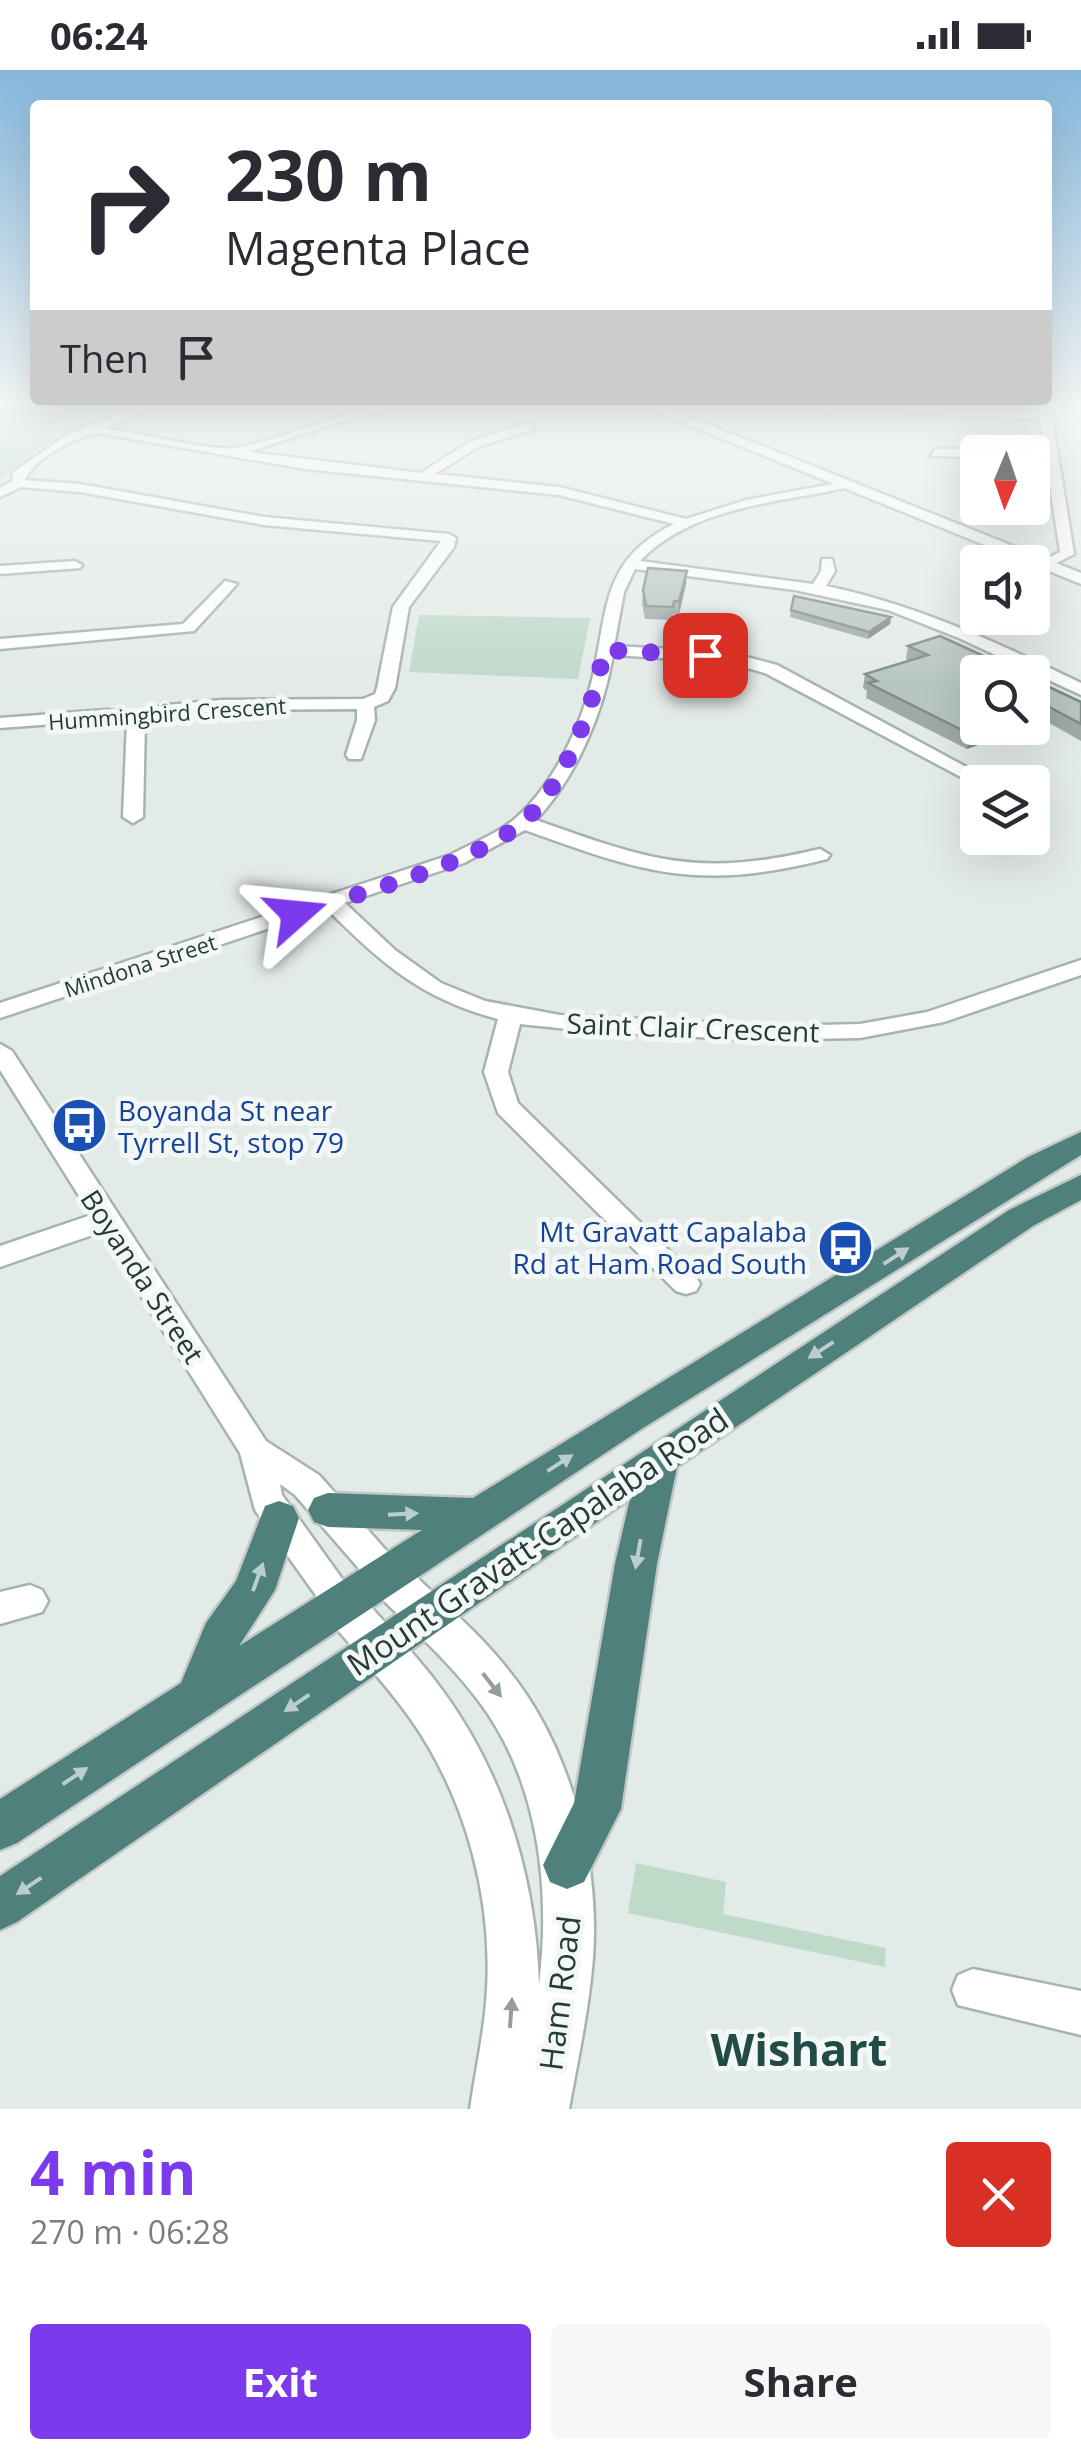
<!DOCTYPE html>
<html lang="en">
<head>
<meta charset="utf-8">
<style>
  :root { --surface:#fff; --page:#f7f7f7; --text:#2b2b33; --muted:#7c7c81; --accent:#7c3aed }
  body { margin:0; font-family:"Open Sans",sans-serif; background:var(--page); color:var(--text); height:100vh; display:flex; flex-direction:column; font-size:38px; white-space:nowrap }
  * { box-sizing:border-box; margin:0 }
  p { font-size:32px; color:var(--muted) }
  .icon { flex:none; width:55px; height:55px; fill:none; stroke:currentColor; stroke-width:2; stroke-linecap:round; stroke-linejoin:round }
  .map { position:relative; height:2039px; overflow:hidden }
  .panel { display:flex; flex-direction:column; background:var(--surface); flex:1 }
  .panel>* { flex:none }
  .guide { position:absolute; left:30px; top:30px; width:1022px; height:305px; border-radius:10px; box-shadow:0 10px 40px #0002; background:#fff; color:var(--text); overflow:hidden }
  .needle { width:65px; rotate:182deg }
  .controls { position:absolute; left:960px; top:365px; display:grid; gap:20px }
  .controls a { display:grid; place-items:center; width:90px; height:90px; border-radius:10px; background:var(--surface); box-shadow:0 10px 40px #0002; font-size:50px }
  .pin { position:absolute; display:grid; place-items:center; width:85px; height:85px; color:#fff; margin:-42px; border-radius:20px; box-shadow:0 5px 15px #0006 }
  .me { position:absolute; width:110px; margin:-55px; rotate:72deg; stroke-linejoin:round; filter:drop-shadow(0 0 8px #0008) }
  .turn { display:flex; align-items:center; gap:35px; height:210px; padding:0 30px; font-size:45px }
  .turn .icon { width:130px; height:130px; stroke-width:2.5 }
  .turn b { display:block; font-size:70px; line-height:85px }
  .then { display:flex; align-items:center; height:95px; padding:0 30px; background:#0003; gap:20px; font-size:38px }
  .round { display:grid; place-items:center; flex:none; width:105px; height:105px; border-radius:10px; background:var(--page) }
  .headline { display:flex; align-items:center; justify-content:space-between; height:170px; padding:0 30px }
  h1 { font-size:60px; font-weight:700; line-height:75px; color:var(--accent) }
  .action { display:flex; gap:20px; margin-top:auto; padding:20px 30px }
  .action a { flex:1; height:115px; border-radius:10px; background:var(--accent); color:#fff; font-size:40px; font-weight:700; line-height:115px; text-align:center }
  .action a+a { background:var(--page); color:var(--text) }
  .status { display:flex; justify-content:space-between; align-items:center; height:70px; padding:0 50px; background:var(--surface); direction:ltr }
  .status svg { height:28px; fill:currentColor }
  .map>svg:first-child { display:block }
  .green { fill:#bedac9 }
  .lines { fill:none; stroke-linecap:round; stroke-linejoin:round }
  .minor-casing { stroke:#a6b3b0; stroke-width:5 }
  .tertiary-casing { stroke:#a6b3b0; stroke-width:5 }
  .trunk-casing { stroke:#c2c8c7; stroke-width:5 }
  .minor { fill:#fff; fill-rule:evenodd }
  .tertiary { fill:#fff; fill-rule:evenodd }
  .trunk { fill:#50807b; fill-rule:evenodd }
  .wall { fill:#9eaaa7 }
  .shaded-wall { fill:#818b88 }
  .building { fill:#b8c6c2; stroke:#818b88; stroke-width:2.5 }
  .oneway { fill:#bacecb }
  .oneway2 { fill:#929d9c }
  .route { stroke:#7c3aed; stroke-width:18; stroke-dasharray:0 32.4 }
  .labels { text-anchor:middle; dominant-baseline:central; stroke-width:10; stroke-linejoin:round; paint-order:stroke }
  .far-street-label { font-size:22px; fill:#243b38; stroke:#f3f8f6 }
  .street-label { font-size:28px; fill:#243b38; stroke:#f3f8f6 }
  .transit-label { font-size:28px; fill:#164399; stroke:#f3f8f6; text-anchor:start }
  .near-street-label { font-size:32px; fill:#243b38; stroke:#f3f8f6 }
  .near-district-label { font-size:45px; font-weight:bold; fill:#224b46; stroke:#f3f8f6 }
</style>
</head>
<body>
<div class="status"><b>06:24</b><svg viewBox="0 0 49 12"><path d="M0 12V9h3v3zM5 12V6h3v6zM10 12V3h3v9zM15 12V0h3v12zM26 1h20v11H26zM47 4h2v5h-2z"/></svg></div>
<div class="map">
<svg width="1081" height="2039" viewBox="0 0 1081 2039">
  <rect width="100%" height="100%" fill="#e3ebe9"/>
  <g class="green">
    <path d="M0 330H150L44 375 0 409Z"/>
    <path d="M419 545 590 548 578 609 409 602Z"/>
    <path d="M636 1793 726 1812 723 1844 886 1878 885 1897 628 1843Z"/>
  </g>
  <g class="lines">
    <defs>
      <g id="minor">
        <path d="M155 330H171L105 358C132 362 215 382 236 378 300 366 358 330 424 330L327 356 249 382 421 403 469 372 530 352 534 359 478 377 435 404 559 417 686 449 746 430 849 411V417C778 433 693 436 640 491L813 514 821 501 822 489H832L835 501 826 516C917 535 998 573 1081 613V625L959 568 888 540 795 520 635 499 624 522 614 576 727 582 777 595 994 712H978V716L765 603 726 592 613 585C603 643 577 706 536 750 651 791 698 808 820 779L830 785 827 789C699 821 646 804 525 760L464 793 345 833 395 880 441 913 485 931 560 945 780 956 860 954 927 942 1081 890V905L944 952 860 968 753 970 588 961 520 954 508 1002 518 1033 696 1207 700 1214 696 1221 686 1224 676 1221 498 1043 484 1002 498 949C422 929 382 894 327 839L0 948V933L450 785C472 773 498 764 517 747 554 714 582 654 593 606 608 538 602 489 674 454L559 425 306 399 97 363C73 368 35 388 25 410L80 414 264 447 449 464 456 468 454 477 409 537 395 618 388 631 374 637 375 650 361 689H349L346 685 357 650V639L222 640 145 651 143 747 133 753 123 747 127 652 106 650 0 658V648L106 640 136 643 168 635 222 630 363 629 375 624 377 618 393 537 441 471 264 455 80 422 21 417 0 427V418L12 411 13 402 68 364Z"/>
        <path d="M1037 330H1049L1074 484 1045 499 1040 498V492L1060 482 1040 349 924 344 835 347 829 344 835 341 924 338 1039 342Z"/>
        <path d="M935 379H978L984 382H978V387L931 386Z"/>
        <path d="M75 491 82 495 80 498 0 504V496Z"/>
        <path d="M225 511 237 514 194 561 0 579V569L183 554Z"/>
        <path d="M0 974 12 981 266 1371 319 1405 399 1495 404 1506 399 1517 387 1521 375 1517 295 1425 280 1414 282 1425 360 1534 354 1545 342 1550 330 1545 255 1440 240 1383 101 1162 0 1197V1176L91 1145 0 1000Z"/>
        <path d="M30 1515 42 1520 48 1531 42 1542 0 1554V1522Z"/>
        <path d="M973 1899 1081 1921V1965L958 1935 952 1920 958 1905Z"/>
      </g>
      <g id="tertiary">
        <path d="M627 330H647L1081 503V514Z"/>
        <path d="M387 1488 402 1493C438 1529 478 1561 509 1601 571 1678 600 1791 593 1888 589 1939 578 1989 569 2039H470C475 2004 483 1968 486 1933 495 1834 467 1729 410 1648 385 1613 355 1581 327 1547L321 1534 327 1521 342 1515 357 1521C385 1554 417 1585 442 1620 505 1705 536 1810 539 1915 551 1818 539 1710 478 1630 447 1589 408 1555 372 1519L366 1506 372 1493Z"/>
      </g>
      <g id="trunk">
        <path d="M1081 1062V1085L643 1358 17 1773 0 1780V1729L181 1613 206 1553 236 1511 265 1436 279 1431 293 1436 299 1448 275 1520 239 1576 422 1460 328 1457 314 1452 308 1440 314 1428 328 1423 473 1428 1028 1087Z"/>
        <path d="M1081 1105V1130L1033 1156 677 1397 657 1494 621 1739 584 1812 567 1819 550 1812 543 1795 574 1733 615 1494 630 1429 17 1852 0 1860V1806L1009 1140Z"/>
      </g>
    </defs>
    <use href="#minor" class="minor-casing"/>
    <use href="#tertiary" class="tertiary-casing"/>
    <use href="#trunk" class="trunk-casing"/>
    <use href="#minor" class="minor"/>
    <use href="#tertiary" class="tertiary"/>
    <use href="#trunk" class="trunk"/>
  </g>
  <g class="wall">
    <path d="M686 514 679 544H673V550L645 549 642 534 643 520Z"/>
    <path d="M791 540 891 547 890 554 868 569 790 547Z"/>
    <path d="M940 566 978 658H1004L995 661 994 669 967 679 866 628 867 621 863 618 865 604 909 591 906 589 908 576Z"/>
    <path d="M1032 609 1081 632V671L1037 646Z"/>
  </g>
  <g class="shaded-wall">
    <path d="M687 501 686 514 679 544V531Z"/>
    <path d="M891 547 890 554 868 569 869 562Z"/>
    <path d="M1040 632 1037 646 1032 648V634Z"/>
    <path d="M986 658H1004L995 661 994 669 967 679 970 664Z"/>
  </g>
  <g class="building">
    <path d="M648 498 687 501 679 531H674L673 537 646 536 643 520Z"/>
    <path d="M794 526 891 547 869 562 791 540Z"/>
    <path d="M940 566 1019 602H978V658H987L970 664 868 613 877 611 865 604 928 585 908 576Z"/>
    <path d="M1032 609 1081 632V654L1040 632 1032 634Z"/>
  </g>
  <defs><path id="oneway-solid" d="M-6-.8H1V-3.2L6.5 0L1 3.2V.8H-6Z" transform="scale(2.5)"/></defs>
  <g class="oneway">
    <use href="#oneway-solid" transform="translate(896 1186) rotate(-33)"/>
    <use href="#oneway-solid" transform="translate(821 1280) rotate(147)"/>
    <use href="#oneway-solid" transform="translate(560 1393) rotate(-33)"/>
    <use href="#oneway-solid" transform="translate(403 1444) rotate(-3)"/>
    <use href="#oneway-solid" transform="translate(638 1484) rotate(100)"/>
    <use href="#oneway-solid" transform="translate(258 1507) rotate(-70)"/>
    <use href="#oneway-solid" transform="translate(297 1633) rotate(146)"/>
    <use href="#oneway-solid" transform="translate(75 1706) rotate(-34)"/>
    <use href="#oneway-solid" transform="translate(29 1816) rotate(146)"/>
  </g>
  <g class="oneway2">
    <use href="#oneway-solid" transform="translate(492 1615) rotate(52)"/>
    <use href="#oneway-solid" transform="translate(511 1943) rotate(-86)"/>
  </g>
  <linearGradient id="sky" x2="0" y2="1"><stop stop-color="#85b7dc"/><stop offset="0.54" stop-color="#f2f6f5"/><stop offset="1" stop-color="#f2f6f5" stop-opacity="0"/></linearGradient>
  <rect width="1081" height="616" fill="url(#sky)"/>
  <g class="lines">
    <path class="route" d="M296 844C361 822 473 795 524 751 565 715 595 632 604 580L705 585"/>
  </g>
  <defs>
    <symbol id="bus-disc" viewBox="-11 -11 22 22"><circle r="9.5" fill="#1a4fb4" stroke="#f3f8f6"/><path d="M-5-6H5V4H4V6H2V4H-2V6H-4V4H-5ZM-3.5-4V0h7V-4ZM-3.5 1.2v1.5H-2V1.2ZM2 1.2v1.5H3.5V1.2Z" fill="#fff"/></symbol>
  </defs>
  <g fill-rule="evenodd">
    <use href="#bus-disc" x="48" y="1024" width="63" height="63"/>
    <use href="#bus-disc" x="814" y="1146" width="63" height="63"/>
  </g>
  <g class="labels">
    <g class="far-street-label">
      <text transform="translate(167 643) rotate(-4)">Hummingbird Crescent</text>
      <text transform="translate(140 895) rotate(-18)">Mindona Street</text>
    </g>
    <g class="street-label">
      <text transform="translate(693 957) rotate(2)">Saint Clair Crescent</text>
      <text transform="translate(143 1206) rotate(57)">Boyanda Street</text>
    </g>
    <g class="transit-label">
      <text x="118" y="1040">Boyanda St near<tspan x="118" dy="32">Tyrrell St, stop 79</tspan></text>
      <text x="807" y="1161" text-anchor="end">Mt Gravatt Capalaba<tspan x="807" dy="32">Rd at Ham Road South</tspan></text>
    </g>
    <g class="near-street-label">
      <text transform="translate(537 1471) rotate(-34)">Mount Gravatt-Capalaba Road</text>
      <text transform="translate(559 1923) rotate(-83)">Ham Road</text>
    </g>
    <g class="near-district-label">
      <text x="799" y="1978">Wishart</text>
    </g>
  </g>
</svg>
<div class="controls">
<a><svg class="needle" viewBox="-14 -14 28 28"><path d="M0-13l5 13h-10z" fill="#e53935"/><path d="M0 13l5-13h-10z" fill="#7c7c81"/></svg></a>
<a><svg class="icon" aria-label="sound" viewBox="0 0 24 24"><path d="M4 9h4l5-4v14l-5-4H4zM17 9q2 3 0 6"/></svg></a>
<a><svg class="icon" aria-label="search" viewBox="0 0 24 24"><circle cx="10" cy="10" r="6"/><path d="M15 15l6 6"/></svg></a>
<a><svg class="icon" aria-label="layers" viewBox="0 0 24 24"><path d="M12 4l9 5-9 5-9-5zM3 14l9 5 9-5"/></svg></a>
</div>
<div class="pin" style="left:705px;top:585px;background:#d93025"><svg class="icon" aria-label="arrive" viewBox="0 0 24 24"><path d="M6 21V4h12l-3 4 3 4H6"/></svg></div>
<svg class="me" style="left:296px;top:844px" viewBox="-20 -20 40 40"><path d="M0-17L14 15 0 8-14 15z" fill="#7c3aed" stroke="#fff" stroke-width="4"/></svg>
<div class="guide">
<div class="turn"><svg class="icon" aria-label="right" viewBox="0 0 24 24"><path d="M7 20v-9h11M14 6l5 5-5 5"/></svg><div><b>230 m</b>Magenta Place</div></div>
<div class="then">Then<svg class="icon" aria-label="arrive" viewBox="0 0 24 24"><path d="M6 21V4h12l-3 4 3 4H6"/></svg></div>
</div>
</div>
<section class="panel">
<div class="headline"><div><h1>4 min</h1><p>270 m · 06:28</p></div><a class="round" style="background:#d93025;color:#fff"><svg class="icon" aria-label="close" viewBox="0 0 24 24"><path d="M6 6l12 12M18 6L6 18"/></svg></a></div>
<div class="action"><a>Exit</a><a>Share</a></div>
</section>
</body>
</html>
